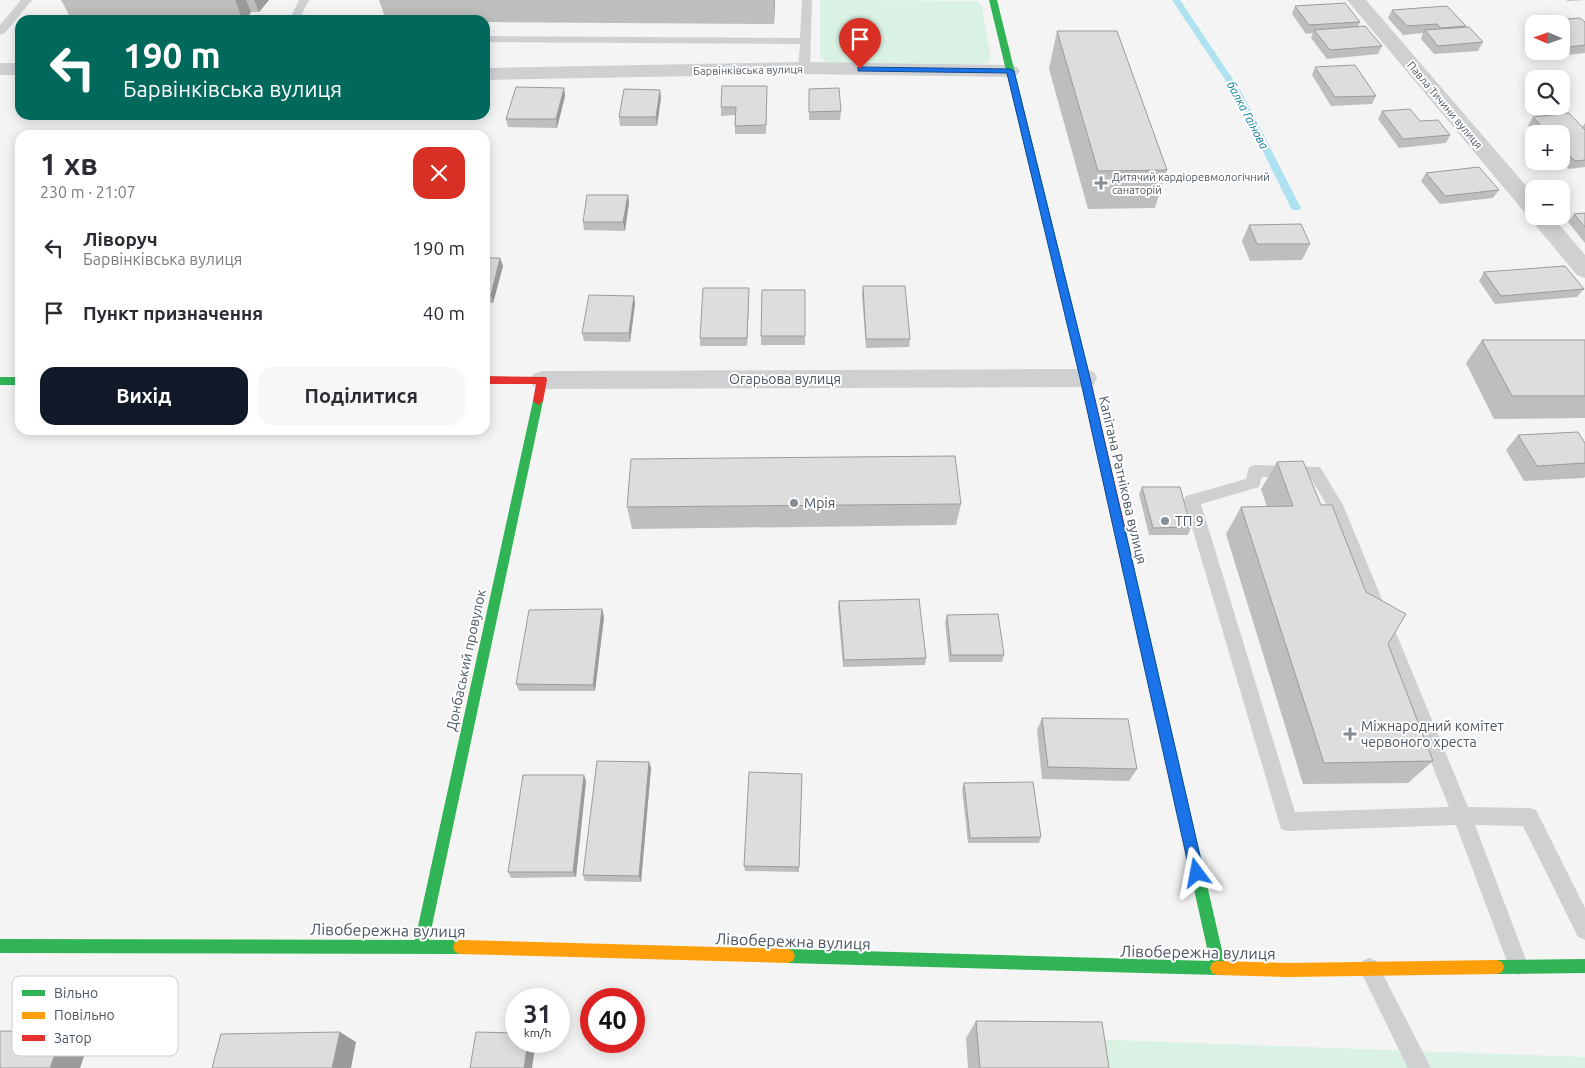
<!DOCTYPE html>
<html lang="uk">
<head>
<meta charset="utf-8">
<style>
  :root { --surface:#fff; --page:#f7f7f7; --text:#2b2b33; --muted:#7c7c81; --accent:#111827 }
  body { margin:0; font-family:Ubuntu,sans-serif; background:var(--page); color:var(--text); height:100vh; display:flex; flex-direction:column; font-size:19px; white-space:nowrap }
  * { box-sizing:border-box; margin:0 }
  p { font-size:16px; color:var(--muted) }
  .icon { flex:none; width:28px; height:28px; fill:none; stroke:currentColor; stroke-width:2; stroke-linecap:round; stroke-linejoin:round }
  .map { position:relative; flex:1; overflow:hidden }
  .details { position:absolute; left:15px; top:130px; width:475px; height:305px; display:flex; flex-direction:column; background:var(--surface); border-radius:15px; box-shadow:0 2px 12px #0003 }
  .details>* { flex:none }
  .banner { position:absolute; left:15px; top:15px; width:475px; height:105px; border-radius:15px; box-shadow:0 2px 12px #0003; background:#00695c; color:#fff; overflow:hidden }
  .needle { width:32px; rotate:272deg }
  .tools { position:absolute; left:1525px; top:15px; display:grid; gap:10px }
  .tools a { display:grid; place-items:center; width:45px; height:45px; border-radius:10px; background:var(--surface); box-shadow:0 2px 12px #0003; font-size:25px }
  .speed { position:absolute; left:505px; top:988px; display:flex; gap:10px; font-size:25px; font-weight:700; text-align:center }
  .speed>* { display:grid; place-content:center; width:65px; height:65px; border-radius:50%; background:var(--surface); box-shadow:0 2px 12px #0003; line-height:1 }
  .speed small { font-size:12px; font-weight:400 }
  .speed .limit { border:8px solid #d22; background:#fff; color:#111 }
  .pin { position:absolute; display:grid; place-items:center; width:42px; height:42px; color:#fff; margin:-51px -21px; border-radius:50% 50% 50% 0; rotate:-45deg; box-shadow:0 0 5px #0007 }
  .pin .icon { rotate:45deg }
  .me { position:absolute; width:55px; margin:-28px; rotate:347deg; stroke-linejoin:round; filter:drop-shadow(0 0 4px #0008) }
  .turn { display:flex; align-items:center; gap:18px; height:105px; padding:0 25px; font-size:22px }
  .turn .icon { width:65px; height:65px; stroke-width:2.5 }
  .turn b { display:block; font-size:35px; line-height:42px }
  .round { display:grid; place-items:center; flex:none; width:52px; height:52px; border-radius:15px; background:var(--page) }
  .summary { display:flex; align-items:center; justify-content:space-between; height:85px; padding:0 25px }
  h1 { font-size:30px; font-weight:700; line-height:38px }
  .cta { display:flex; gap:10px; margin-top:auto; padding:10px 25px }
  .cta a { flex:1; height:58px; border-radius:15px; background:var(--accent); color:#fff; font-size:20px; font-weight:700; line-height:58px; text-align:center }
  .cta a+a { background:var(--page); color:var(--text) }
  ul { padding:0; list-style:none }
  li { display:flex; align-items:center; gap:15px; height:65px; padding:0 25px }
  li div { flex:1 }
  li b { display:block; font-size:19px }
  li em { font-style:normal }
  .map>svg:first-child { display:block }
  .green { fill:#d9f2e3 }
  .lines { fill:none; stroke-linecap:round; stroke-linejoin:round }
  .stream { fill:#aee2f0; fill-rule:evenodd }
  .lane { fill:#ced0d2; fill-rule:evenodd }
  .street { fill:#ced0d2; fill-rule:evenodd }
  .fast { fill:#30b455; fill-rule:evenodd }
  .slow { fill:#ff9f0a; fill-rule:evenodd }
  .jam { fill:#e5322d; fill-rule:evenodd }
  .wall { fill:#bebebf }
  .shaded-wall { fill:#9b9b9b }
  .building { fill:#ddddde; stroke:#9b9b9b }
  .route { fill:#1a73e8; stroke:#114b97 }
  .poi-dot { fill:#868d94; stroke:#fff; stroke-width:2 }
  .labels { text-anchor:middle; dominant-baseline:central; stroke-width:4; stroke-linejoin:round; paint-order:stroke }
  .far-street-label { font-size:11px; fill:#4a5661; stroke:#fff }
  .far-poi-label { font-size:11px; fill:#4a5661; stroke:#fff; text-anchor:start }
  .far-water-label { font-size:12px; font-style:italic; fill:#0c7c9b; stroke:#fff }
  .street-label { font-size:14px; fill:#4a5661; stroke:#fff }
  .poi-label { font-size:14px; fill:#4a5661; stroke:#fff; text-anchor:start }
  .near-street-label { font-size:16px; fill:#4a5661; stroke:#fff }
  .key { fill:#fff; stroke:#c9ccd0; stroke-width:1 }
  .key-label { font-size:14px; fill:#4a5661 }
</style>
</head>
<body>
<div class="map">
<svg width="1585" height="1068" viewBox="0 0 1585 1068">
  <rect width="100%" height="100%" fill="#f4f4f4"/>
  <g class="green">
    <path d="M820 0 977 1 982 7 991 59 989 63 981 64 828 63 820 56Z"/>
    <path d="M1085 1039 1585 1057V1068H1089Z"/>
  </g>
  <g class="lines">
    <path class="stream" d="M1172 0H1180L1242 93 1301 208 1299 210H1293L1291 208 1234 93Z"/>
    <g class="lane">
      <path d="M21 0H32L4 34 0 35V25Z"/>
      <path d="M299 0H309L299 20H289Z"/>
      <path d="M802 0H812L810 68 804 71 798 68 800 44 485 42V36L800 38Z"/>
      <path d="M1255 465 1320 467 1343 505 1468 807 1529 808 1536 810 1585 908V940L1578 937 1523 826 1475 825 1528 965 1525 972 1518 975 1511 972 1456 825 1288 831 1281 829 1184 500 1186 496 1246 479 1249 467ZM1262 477H1310L1328 507 1449 807 1295 812 1201 504 1259 487Z"/>
      <path d="M1369 958 1376 961 1431 1068H1408L1359 968 1362 961Z"/>
    </g>
    <g class="street">
      <path d="M1347 0H1366L1534 195V216H1552L1585 255V278L1577 275 1532 221 1530 215 1526 214Z"/>
      <path d="M804 62 1010 65 1017 67 1020 71 1017 75 1010 77 804 74 485 80V68Z"/>
      <rect x="0" y="63" width="20" height="12"/>
      <path d="M1085 369 1094 372 1097 378 1094 384 1085 387 542 389 533 386 530 380 533 374 542 371Z"/>
    </g>
    <g class="fast">
      <path d="M989 0H997L1087 364 1082 368 1077 364Z"/>
      <rect x="0" y="377" width="20" height="8"/>
      <path d="M538 397 543 401 429 940H460L465 942 467 947 465 952 460 954 0 953V939L415 940 533 401Z"/>
      <path d="M1119 522 1123 524 1125 527 1226 968 1224 973 1217 975 788 963 783 961 781 956 783 951 788 949 1210 961 1113 527 1115 524Z"/>
      <path d="M1585 959V973L1497 974 1492 972 1490 967 1492 962 1497 960Z"/>
    </g>
    <g class="slow">
      <path d="M460 940 788 949 793 951 795 956 793 961 788 963 460 954 455 952 453 947 455 942Z"/>
      <path d="M1497 960 1502 962 1504 967 1502 972 1497 974 1288 977 1217 975 1212 973 1210 968 1212 963 1217 961 1288 963Z"/>
    </g>
    <g class="jam">
      <path d="M1082 360 1087 364 1125 527 1123 530H1115L1113 527 1077 364Z"/>
      <path d="M485 376 546 377 547 380 543 401 538 405 533 401 536 384H485Z"/>
    </g>
  </g>
  <g class="wall">
    <path d="M61 0H269L259 12H251L246 20H72Z"/>
    <path d="M379 0H775L774 24 485 22V20H386Z"/>
    <path d="M1566 0H1585L1568 1Z"/>
    <path d="M1295 6 1360 22 1358 26 1382 46 1378 54 1327 59 1311 38 1313 33 1306 34 1292 14Z"/>
    <path d="M1392 10 1466 26 1465 27 1483 42 1478 51 1434 54 1421 39 1423 33 1403 35 1388 18Z"/>
    <path d="M1534 22H1585V53L1557 56 1552 51H1561V24H1534V34L1529 30Z"/>
    <path d="M1057 31 1167 170 1155 208 1088 209 1049 69Z"/>
    <path d="M1315 67 1376 96 1372 104 1331 106 1312 75Z"/>
    <path d="M564 88 565 96 557 128 508 127 506 119Z"/>
    <path d="M809 89 841 111 840 120H809Z"/>
    <path d="M767 95 766 134H735V115L721 116V107Z"/>
    <path d="M661 98 657 126H620L619 117Z"/>
    <path d="M1382 111 1420 121 1450 135 1446 143 1399 148 1378 119Z"/>
    <path d="M196 115H246L245 117 196 116Z"/>
    <path d="M1533 117 1582 127 1585 123V167L1569 169 1561 161V134H1536L1528 125Z"/>
    <path d="M1426 173 1499 190 1493 198 1440 204 1421 181Z"/>
    <path d="M628 195 629 203 625 231 584 230 583 222Z"/>
    <path d="M1585 213V243L1568 222 1574 214Z"/>
    <path d="M1249 225 1310 244 1302 260 1250 261 1242 241Z"/>
    <path d="M485 258H500L503 266 493 303H485Z"/>
    <path d="M1484 272 1584 289 1577 297 1495 304 1479 281Z"/>
    <path d="M863 286 910 339 909 347 866 348 862 295Z"/>
    <path d="M805 290V345H761V336Z"/>
    <path d="M634 296 635 304 630 342 584 341 582 333Z"/>
    <path d="M749 296 747 346H700V338Z"/>
    <path d="M1482 340H1585V418L1494 419 1466 363Z"/>
    <path d="M1518 435 1585 443V477L1583 478 1524 481 1506 450Z"/>
    <path d="M1277 462 1321 505 1366 592 1388 644 1433 761 1408 783 1303 784 1226 534 1241 507H1267L1261 489Z"/>
    <path d="M1142 487 1191 527 1188 535H1149L1139 494Z"/>
    <path d="M961 504 956 525 632 529 627 507Z"/>
    <path d="M839 601 926 658 925 665 843 667 838 608Z"/>
    <path d="M602 609 604 617 595 691H519L516 684Z"/>
    <path d="M947 615 1004 655 1002 662H949L945 622Z"/>
    <path d="M1042 718 1137 769 1129 781 1042 779 1037 730Z"/>
    <path d="M649 762 651 768 641 882 585 881 583 875Z"/>
    <path d="M802 774 799 872 745 871 744 866Z"/>
    <path d="M586 781 576 877 511 878 508 872Z"/>
    <path d="M964 783 1041 837 1039 843H968L962 789Z"/>
    <path d="M976 1021 1109 1068H968L966 1038Z"/>
  </g>
  <g class="shaded-wall">
    <path d="M235 0H246L251 12 246 20H243Z"/>
    <path d="M254 0H269L259 12Z"/>
    <path d="M774 0H775L774 24Z"/>
    <path d="M564 88 565 96 557 128 556 119Z"/>
    <path d="M660 90 661 98 657 126 656 117Z"/>
    <path d="M628 195 629 203 625 231 623 222Z"/>
    <path d="M500 258 503 266 493 303 491 295Z"/>
    <path d="M749 288V296L747 346V338Z"/>
    <path d="M634 296 635 304 630 342 629 333Z"/>
    <path d="M602 609 604 617 595 691 593 685Z"/>
    <path d="M649 762 651 768 641 882 639 876Z"/>
    <path d="M584 775 586 781 576 877 573 872Z"/>
    <path d="M63 1032 89 1042 80 1068H50Z"/>
    <path d="M340 1032 356 1042 351 1068H332Z"/>
    <path d="M528 1041H536L532 1068H524Z"/>
  </g>
  <g class="building">
    <path d="M1345 3 1360 22 1309 25 1295 6Z"/>
    <path d="M1447 6 1466 26 1441 28 1437 24 1407 26 1392 10Z"/>
    <path d="M1580 18 1585 22V45L1562 48 1561 47V24H1536L1534 22Z"/>
    <path d="M1365 26 1382 46 1330 50 1314 30Z"/>
    <path d="M1469 27 1483 42 1438 46 1425 30Z"/>
    <path d="M1057 31H1117L1167 170 1098 171Z"/>
    <path d="M1355 65 1376 96 1335 97 1315 67Z"/>
    <path d="M722 86H767L766 125 735 126 736 107H721Z"/>
    <path d="M516 87 564 88 556 119H506Z"/>
    <path d="M839 88 841 111 809 112V89Z"/>
    <path d="M624 89 660 90 656 117H619Z"/>
    <path d="M1410 109 1420 121 1438 120 1450 135 1403 139 1382 111Z"/>
    <path d="M1569 113 1585 130V160L1575 161 1561 146V134H1549L1533 117Z"/>
    <path d="M1479 167 1499 190 1445 196 1426 173Z"/>
    <path d="M587 195H628L623 222H583Z"/>
    <path d="M1585 213V227L1574 214Z"/>
    <path d="M1301 224 1310 244H1257L1249 225Z"/>
    <path d="M485 258H500L491 295 485 294Z"/>
    <path d="M1565 266 1584 289 1501 296 1484 272Z"/>
    <path d="M863 286H905L910 339H866Z"/>
    <path d="M703 288H749L747 338H700Z"/>
    <path d="M762 290H805V336H761Z"/>
    <path d="M589 295 634 296 629 333H582Z"/>
    <path d="M1482 340H1585V396H1512Z"/>
    <path d="M1578 432 1585 443V463L1537 466 1518 435Z"/>
    <path d="M955 456 961 504 627 507 631 459Z"/>
    <path d="M1303 461 1321 505H1332L1366 592 1406 614 1388 644 1433 761 1324 763 1241 507 1293 506 1277 462Z"/>
    <path d="M1142 487H1180L1191 527 1153 528Z"/>
    <path d="M919 599 926 658 844 660 839 601Z"/>
    <path d="M602 609 593 685 516 684 529 610Z"/>
    <path d="M998 614 1004 655H951L947 615Z"/>
    <path d="M1042 718 1128 719 1137 769 1048 767Z"/>
    <path d="M597 761 649 762 639 876 583 875Z"/>
    <path d="M749 772 802 774 799 867 744 866Z"/>
    <path d="M523 775H584L573 872H508Z"/>
    <path d="M1033 782 1041 837 970 838 964 783Z"/>
    <path d="M976 1021 1102 1022 1109 1068H980Z"/>
    <path d="M0 1031 63 1032 50 1068H0Z"/>
    <path d="M340 1032 332 1068H212L221 1034Z"/>
    <path d="M476 1032 516 1033V1041H528L524 1068H470Z"/>
  </g>
  <path class="route" d="M858 67 1010 69 1014 71 1090 378 1204 873 1202 878 1197 880 1192 878 1190 873 1080 378 1007 73 860 71H858Z"/>
  <g class="poi-dot">
    <path d="M1098.5 175.5h5v5h5v5h-5v5h-5v-5h-5v-5h5z"/>
    <circle cx="794" cy="503" r="5"/>
    <circle cx="1165" cy="521" r="5"/>
    <path d="M1347.5 726.5h5v5h5v5h-5v5h-5v-5h-5v-5h5z"/>
  </g>
  <g class="labels">
    <g class="far-street-label">
      <text transform="translate(748 70) rotate(-1)">Барвінківська вулиця</text>
      <text transform="translate(1445 105) rotate(50)">Павла Тичини вулиця</text>
    </g>
    <g class="far-poi-label">
      <text x="1112" y="177">Дитячий кардіоревмологічний<tspan x="1112" dy="13">санаторій</tspan></text>
    </g>
    <g class="far-water-label">
      <text transform="translate(1248 115) rotate(62)">балка Гаїнова</text>
    </g>
    <g class="street-label">
      <text x="785" y="379">Огарьова вулиця</text>
      <text transform="translate(1123 480) rotate(77)">Капітана Ратнікова вулиця</text>
      <text transform="translate(466 660) rotate(-78)">Донбаський провулок</text>
    </g>
    <g class="poi-label">
      <text x="804" y="503">Мрія</text>
      <text x="1175" y="521">ТП 9</text>
      <text x="1361" y="726">Міжнародний комітет<tspan x="1361" dy="16">червоного хреста</tspan></text>
    </g>
    <g class="near-street-label">
      <text transform="translate(388 930) rotate(1)">Лівобережна вулиця</text>
      <text transform="translate(793 941) rotate(2)">Лівобережна вулиця</text>
      <text transform="translate(1198 952) rotate(1)">Лівобережна вулиця</text>
    </g>
  </g>
  <rect x="12" y="976" width="166" height="80" rx="8" class="key"/>
  <rect x="22" y="990" width="23" height="6" fill="#30b455"/>
  <rect x="22" y="1012" width="23" height="7" fill="#ff9f0a"/>
  <rect x="22" y="1035" width="23" height="6" fill="#e5322d"/>
  <g class="key-label">
    <text x="54" y="998">Вільно</text>
    <text x="54" y="1020">Повільно</text>
    <text x="54" y="1043">Затор</text>
  </g>
</svg>
<div class="tools">
<a><svg class="needle" viewBox="-14 -14 28 28"><path d="M0-13l5 13h-10z" fill="#e53935"/><path d="M0 13l5-13h-10z" fill="#7c7c81"/></svg></a>
<a><svg class="icon" aria-label="search" viewBox="0 0 24 24"><circle cx="10" cy="10" r="6"/><path d="M15 15l6 6"/></svg></a>
<a>+</a>
<a>−</a>
</div>
<div class="speed"><div>31<small>km/h</small></div><div class="limit">40</div></div>
<div class="pin" style="left:860px;top:69px;background:#d93025"><svg class="icon" aria-label="arrive" viewBox="0 0 24 24"><path d="M6 21V4h12l-3 4 3 4H6"/></svg></div>
<svg class="me" style="left:1197px;top:873px" viewBox="-20 -20 40 40"><path d="M0-17L14 15 0 8-14 15z" fill="#1a73e8" stroke="#fff" stroke-width="4"/></svg>
<div class="banner">
<div class="turn"><svg class="icon" aria-label="left" viewBox="0 0 24 24"><path d="M17 20v-9H6M10 6l-5 5 5 5"/></svg><div><b>190 m</b>Барвінківська вулиця</div></div>
</div>
<section class="details">
<div class="summary"><div><h1>1 хв</h1><p>230 m · 21:07</p></div><a class="round" style="background:#d93025;color:#fff"><svg class="icon" aria-label="close" viewBox="0 0 24 24"><path d="M6 6l12 12M18 6L6 18"/></svg></a></div>
<ul>
<li><svg class="icon" aria-label="left" viewBox="0 0 24 24"><path d="M17 20v-9H6M10 6l-5 5 5 5"/></svg><div><b>Ліворуч</b><p>Барвінківська вулиця</p></div><em>190 m</em></li>
<li><svg class="icon" aria-label="arrive" viewBox="0 0 24 24"><path d="M6 21V4h12l-3 4 3 4H6"/></svg><div><b>Пункт призначення</b></div><em>40 m</em></li>
</ul>
<div class="cta"><a>Вихід</a><a>Поділитися</a></div>
</section>
</div>
</body>
</html>
